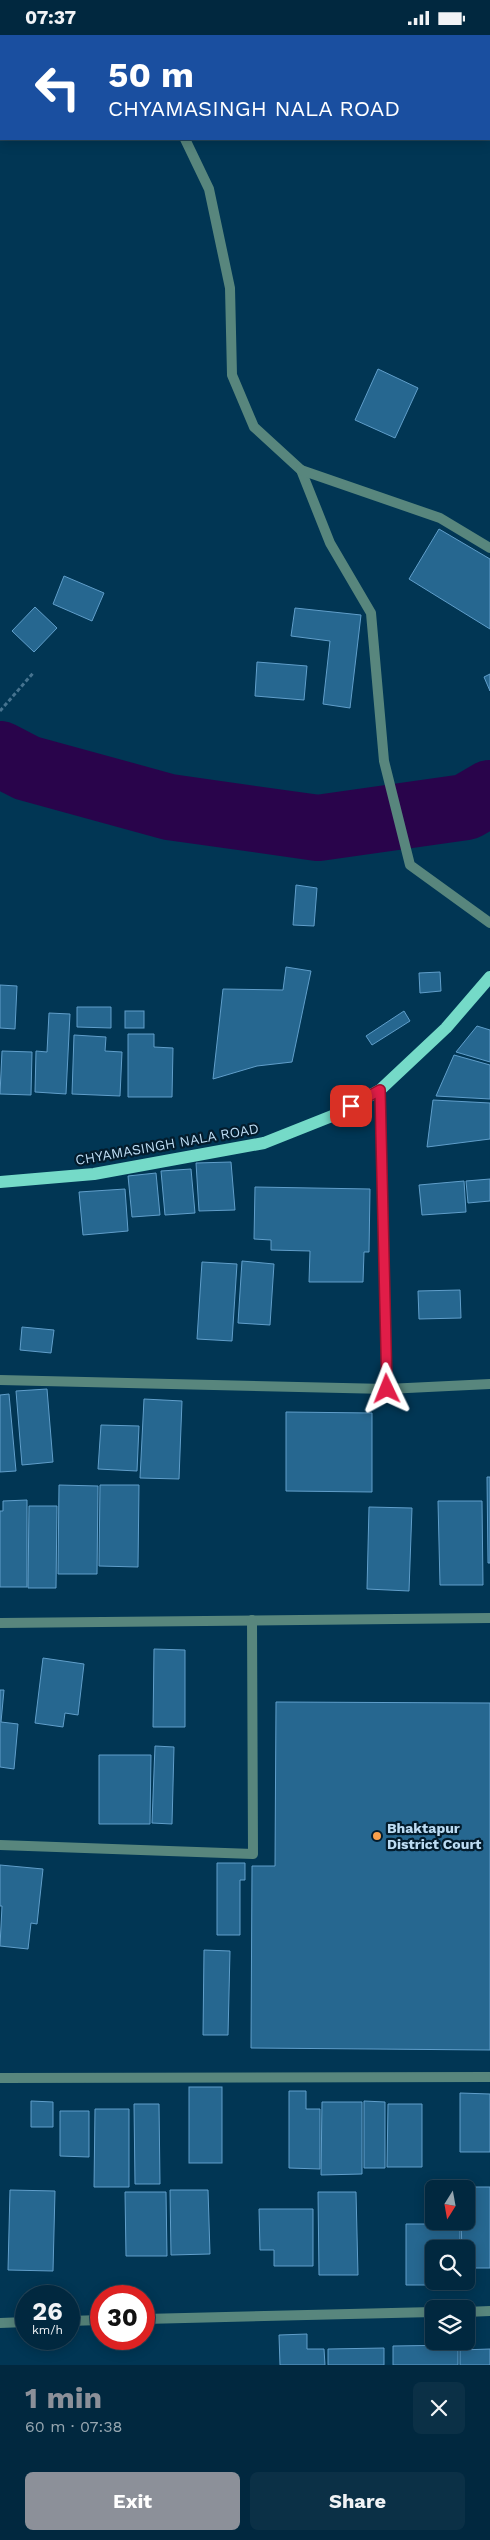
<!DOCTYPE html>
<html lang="en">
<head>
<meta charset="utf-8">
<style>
  :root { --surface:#01283f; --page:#0b3046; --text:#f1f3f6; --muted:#96a6b0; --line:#234459; --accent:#8c9099 }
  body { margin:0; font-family:"Work Sans",sans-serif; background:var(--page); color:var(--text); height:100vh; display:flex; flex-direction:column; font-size:19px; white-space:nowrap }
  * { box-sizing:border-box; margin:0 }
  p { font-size:16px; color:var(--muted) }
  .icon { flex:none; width:28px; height:28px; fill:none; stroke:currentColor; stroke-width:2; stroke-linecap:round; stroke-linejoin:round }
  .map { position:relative; height:2330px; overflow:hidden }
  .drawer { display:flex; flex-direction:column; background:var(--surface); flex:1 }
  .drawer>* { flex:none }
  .guide { position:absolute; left:0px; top:0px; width:490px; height:105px; box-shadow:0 2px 12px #0003,0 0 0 1px var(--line); background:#1a4fa0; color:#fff; overflow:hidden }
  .needle { width:32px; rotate:191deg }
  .tools { position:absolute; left:425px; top:2145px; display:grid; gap:10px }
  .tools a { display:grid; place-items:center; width:50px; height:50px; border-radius:8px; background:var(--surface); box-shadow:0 2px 12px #0003,0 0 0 1px var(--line); font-size:25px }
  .speed { position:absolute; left:15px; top:2250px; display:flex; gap:10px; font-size:25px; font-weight:700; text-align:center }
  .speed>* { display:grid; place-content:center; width:65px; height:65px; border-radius:50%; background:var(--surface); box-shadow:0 2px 12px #0003,0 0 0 1px var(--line); line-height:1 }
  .speed small { font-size:12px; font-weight:400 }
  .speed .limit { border:8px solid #d22; background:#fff; color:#111 }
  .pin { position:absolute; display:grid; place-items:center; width:42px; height:42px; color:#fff; margin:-21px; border-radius:10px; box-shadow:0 2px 8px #0006 }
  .me { position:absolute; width:55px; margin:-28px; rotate:358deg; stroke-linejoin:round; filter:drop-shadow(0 0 4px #0008) }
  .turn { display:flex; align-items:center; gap:18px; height:105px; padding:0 25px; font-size:22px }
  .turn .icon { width:65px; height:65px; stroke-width:2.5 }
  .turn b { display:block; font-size:35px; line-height:42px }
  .round { display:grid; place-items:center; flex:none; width:52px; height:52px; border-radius:8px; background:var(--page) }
  .head { display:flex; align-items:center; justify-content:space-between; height:85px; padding:0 25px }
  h1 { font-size:30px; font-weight:700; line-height:38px; color:var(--accent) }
  .primary-button { display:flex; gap:10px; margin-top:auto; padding:10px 25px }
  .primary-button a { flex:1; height:58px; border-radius:8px; background:var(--accent); color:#fff; font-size:20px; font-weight:700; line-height:58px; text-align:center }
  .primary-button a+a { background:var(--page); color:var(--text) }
  .status { display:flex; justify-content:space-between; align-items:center; height:35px; padding:0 25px; background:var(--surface); direction:ltr }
  .status svg { height:14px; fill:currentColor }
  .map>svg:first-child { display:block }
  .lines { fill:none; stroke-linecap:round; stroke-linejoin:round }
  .river { stroke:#29044b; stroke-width:66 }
  .building { fill:#266790; stroke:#609eca }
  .path { stroke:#46738f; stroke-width:3; stroke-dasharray:4 2.5; stroke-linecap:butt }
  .minor { stroke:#58867d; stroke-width:10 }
  .primary { stroke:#75dac8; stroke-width:12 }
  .route-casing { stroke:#92132f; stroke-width:12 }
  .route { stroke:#e11d48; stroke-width:9 }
  .poi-dot { fill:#f9a04c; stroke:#031c2d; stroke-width:2 }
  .labels { text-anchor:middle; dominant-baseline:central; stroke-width:4.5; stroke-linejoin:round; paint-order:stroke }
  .street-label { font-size:14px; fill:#bddcf3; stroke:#031c2d }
  .poi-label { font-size:14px; font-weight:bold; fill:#bddcf3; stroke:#031c2d; text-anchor:start }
</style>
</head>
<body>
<div class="status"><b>07:37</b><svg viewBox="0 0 49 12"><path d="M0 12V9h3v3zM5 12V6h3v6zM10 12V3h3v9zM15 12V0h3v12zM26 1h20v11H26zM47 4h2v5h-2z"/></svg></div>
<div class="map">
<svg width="490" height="2330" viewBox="0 0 490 2330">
  <rect width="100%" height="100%" fill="#013654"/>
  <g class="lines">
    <path class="river" d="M0 719 27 733 169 772 318 793 466 772 490 758"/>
  </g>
  <g class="building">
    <path d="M0 0H42L1 1V26Z"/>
    <path d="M378 334 418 353 395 403 355 385Z"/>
    <path d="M439 494 490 524V594L409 544Z"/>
    <path d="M64 541 104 558 92 586 53 569Z"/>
    <path d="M35 572 57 593 34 617 12 596Z"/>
    <path d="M295 573 361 580 350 673 323 669 330 606 291 601Z"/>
    <path d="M257 627 307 631 304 665 255 661Z"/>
    <path d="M490 639V656L484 642Z"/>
    <path d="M296 850 317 853 314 891 293 890Z"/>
    <path d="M286 932 311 936 292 1027 257 1031 213 1044 223 954 283 955Z"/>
    <path d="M440 937 441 956 420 958 419 938Z"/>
    <path d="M0 950 17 951 15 994 0 993Z"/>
    <path d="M77 972H111V993L77 992Z"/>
    <rect x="125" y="976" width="19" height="17"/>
    <path d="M404 976 410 986 372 1010 366 1001Z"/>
    <path d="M49 978 70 979 66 1059 35 1057 36 1016 47 1017Z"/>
    <path d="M477 991 490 995V1027L456 1017Z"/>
    <path d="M128 999H154V1012L173 1013 172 1062H128Z"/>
    <path d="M74 1000 106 1002 105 1016 122 1017 120 1061 72 1059Z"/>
    <path d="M2 1016 32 1017 31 1060 0 1059Z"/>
    <path d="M454 1020 490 1030V1064L436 1061Z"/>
    <path d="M433 1065 490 1068V1104L427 1112Z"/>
    <path d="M231 1127 235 1175 199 1176 196 1128Z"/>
    <path d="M191 1134 195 1178 165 1180 161 1136Z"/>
    <path d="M156 1138 160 1180 132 1182 128 1141Z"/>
    <path d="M490 1144V1166L468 1168 466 1146Z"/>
    <path d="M464 1146 466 1177 422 1180 419 1150Z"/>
    <path d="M255 1152 370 1154 369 1217H364L363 1247H309L310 1216 271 1215V1205L254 1204Z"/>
    <path d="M125 1154 128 1196 83 1200 79 1157Z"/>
    <path d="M242 1226 274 1229 270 1290 238 1288Z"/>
    <path d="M202 1227 237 1229 232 1306 197 1304Z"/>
    <path d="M460 1255 461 1283 419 1284 418 1256Z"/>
    <path d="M22 1292 54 1295 51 1318 20 1315Z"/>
    <path d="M47 1354 53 1427 22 1430 16 1356Z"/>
    <path d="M9 1359 16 1436 0 1437V1360Z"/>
    <path d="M144 1364 182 1366 179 1444 140 1443Z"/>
    <path d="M286 1377 372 1378V1457L286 1456Z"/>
    <path d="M101 1390 139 1391 137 1436 98 1434Z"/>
    <path d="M487 1442H490V1528H488Z"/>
    <path d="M59 1450 98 1451 97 1539H58Z"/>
    <path d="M100 1450H139L138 1532 99 1531Z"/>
    <path d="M27 1465V1552H0V1476H3V1466Z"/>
    <path d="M438 1466H482L483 1550H440Z"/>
    <path d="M29 1471H57L56 1553H28Z"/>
    <path d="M369 1472 412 1473 409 1556 367 1554Z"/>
    <path d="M154 1614 185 1615V1692H153Z"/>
    <path d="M43 1623 84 1629 78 1680 65 1678 63 1692 35 1688Z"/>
    <path d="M0 1655H4L1 1687 18 1689 14 1734 0 1732Z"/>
    <path d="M276 1667 490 1668V2015L251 2013 252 1831H275Z"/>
    <path d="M155 1711 174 1712 172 1789 152 1788Z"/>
    <path d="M99 1720H151L150 1789H99Z"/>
    <path d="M217 1828H245V1845H240V1900H217Z"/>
    <path d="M0 1830 43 1834 37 1889 31 1888 28 1914 0 1911 2 1871H0Z"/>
    <path d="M204 1915 230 1916 228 2000H203Z"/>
    <rect x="189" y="2052" width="33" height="76"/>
    <path d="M289 2056H306V2074H320V2134L289 2133Z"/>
    <path d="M460 2058 490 2059V2117H460Z"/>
    <path d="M31 2066 53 2067V2092H31Z"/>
    <path d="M364 2066 385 2067V2133H364Z"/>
    <path d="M322 2067H362V2139L321 2140Z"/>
    <path d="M134 2069H159L160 2149H135Z"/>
    <path d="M388 2069H422V2132H387Z"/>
    <path d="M95 2074H129V2152H94Z"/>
    <path d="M60 2076H89V2122L60 2121Z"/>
    <path d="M460 2152H490V2233H466V2214H462L461 2186H466V2154Z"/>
    <path d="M10 2155 55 2156 53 2236 8 2235Z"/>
    <path d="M170 2155H208L210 2219 171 2220Z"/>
    <path d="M125 2157H166L167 2221H126Z"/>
    <path d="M318 2157H356L358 2240H319Z"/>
    <path d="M259 2174H313V2231H274V2215H260Z"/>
    <path d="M406 2189H460V2214H434V2246H460V2250H406Z"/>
    <path d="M307 2299V2314H324L325 2330H280L279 2300Z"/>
    <path d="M458 2310V2330H393V2311Z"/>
    <path d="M384 2313V2330H328V2314Z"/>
    <path d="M490 2314V2330H460V2315Z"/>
  </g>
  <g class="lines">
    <path class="path" d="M0 676 34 637"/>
    <g class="minor">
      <path d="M111 0 113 1"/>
      <path d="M185 104 209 154 230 253 232 340 254 392 301 435 330 508 371 578 384 726 410 830 490 888"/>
      <path d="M301 435 440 483 490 513"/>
      <path d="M380 1055 387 1354"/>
      <path d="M0 1345 387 1354 490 1349"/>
      <path d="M0 1588 490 1583"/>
      <path d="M0 1810 253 1819 252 1585"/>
      <path d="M0 2043 490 2042"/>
      <path d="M466 2277 490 2276"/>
      <path d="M144 2284 434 2277"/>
      <path d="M69 2286 101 2285"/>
      <path d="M0 2288 26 2287"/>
    </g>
    <path class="primary" d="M0 1147 94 1139 264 1108 337 1079 380 1055 446 993 490 942"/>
  </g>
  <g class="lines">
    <defs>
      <path id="route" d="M351 1071 380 1055 387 1354"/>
    </defs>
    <use href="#route" class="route-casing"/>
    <use href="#route" class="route"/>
  </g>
  <circle class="poi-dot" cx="377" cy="1801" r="5"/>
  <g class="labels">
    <g class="street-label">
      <text transform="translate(167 1109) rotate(-10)">CHYAMASINGH NALA ROAD</text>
    </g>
    <g class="poi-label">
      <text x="387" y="1793">Bhaktapur<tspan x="387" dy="16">District Court</tspan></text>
    </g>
  </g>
</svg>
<div class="tools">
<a><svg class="needle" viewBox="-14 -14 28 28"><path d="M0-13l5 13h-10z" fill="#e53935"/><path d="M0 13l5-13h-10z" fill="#96a6b0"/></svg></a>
<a><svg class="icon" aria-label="search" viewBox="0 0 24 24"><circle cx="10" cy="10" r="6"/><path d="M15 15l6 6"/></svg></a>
<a><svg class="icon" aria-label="layers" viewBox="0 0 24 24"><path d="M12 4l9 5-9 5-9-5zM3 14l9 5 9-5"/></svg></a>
</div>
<div class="speed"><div>26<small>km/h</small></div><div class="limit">30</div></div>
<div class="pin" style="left:351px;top:1071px;background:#d93025"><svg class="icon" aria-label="arrive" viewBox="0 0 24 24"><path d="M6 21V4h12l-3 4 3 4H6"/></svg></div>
<svg class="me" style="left:387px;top:1354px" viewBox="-20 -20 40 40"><path d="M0-17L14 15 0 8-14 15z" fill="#e11d48" stroke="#fff" stroke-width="4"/></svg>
<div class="guide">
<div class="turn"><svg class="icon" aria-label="left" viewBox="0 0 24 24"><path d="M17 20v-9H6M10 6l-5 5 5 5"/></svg><div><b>50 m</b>CHYAMASINGH NALA ROAD</div></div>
</div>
</div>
<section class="drawer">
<div class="head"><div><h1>1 min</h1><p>60 m · 07:38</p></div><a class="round"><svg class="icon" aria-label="close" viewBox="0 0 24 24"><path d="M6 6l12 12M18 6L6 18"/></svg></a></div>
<div class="primary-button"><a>Exit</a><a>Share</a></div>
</section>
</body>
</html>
